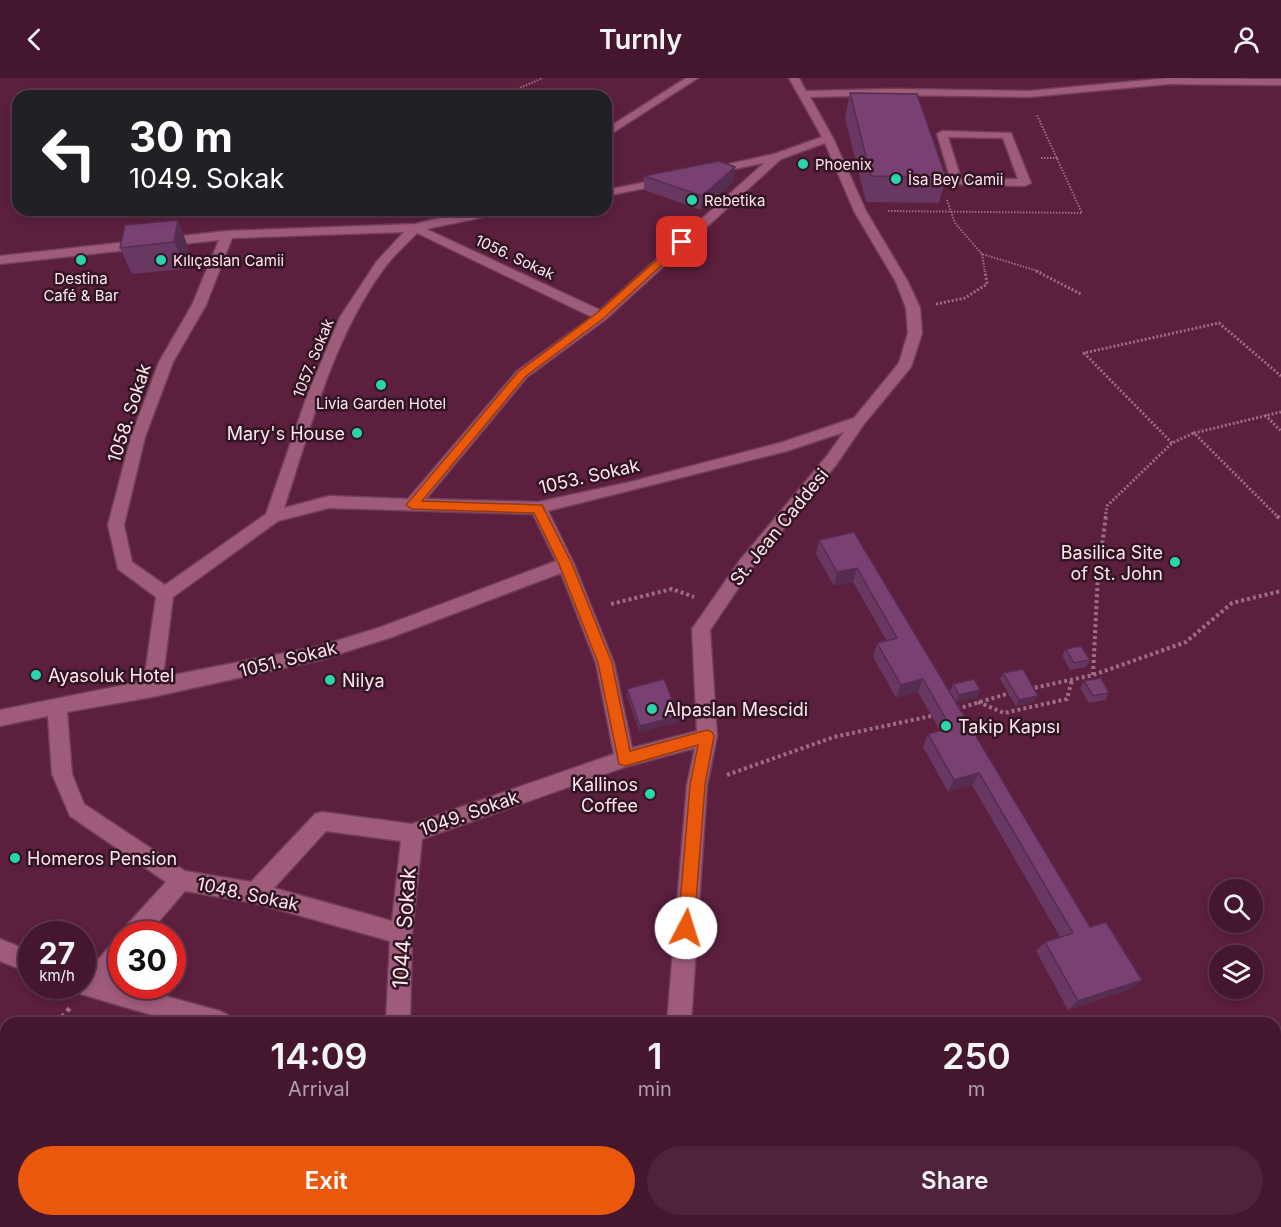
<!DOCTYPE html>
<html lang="en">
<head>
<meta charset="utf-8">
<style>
  :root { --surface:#45172e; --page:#4f243a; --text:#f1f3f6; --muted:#b09faa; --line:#5d364a; --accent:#ea580c }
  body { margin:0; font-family:Inter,sans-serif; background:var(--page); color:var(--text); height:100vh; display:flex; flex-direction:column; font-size:22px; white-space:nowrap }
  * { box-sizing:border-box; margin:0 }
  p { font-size:20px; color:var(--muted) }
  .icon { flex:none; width:33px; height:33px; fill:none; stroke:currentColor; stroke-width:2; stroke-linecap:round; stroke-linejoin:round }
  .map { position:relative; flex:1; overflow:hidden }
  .sheet { position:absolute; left:0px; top:939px; width:1281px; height:210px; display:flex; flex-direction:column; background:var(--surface); border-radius:18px 18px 0 0; box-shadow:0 3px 9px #0003,0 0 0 2px var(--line) }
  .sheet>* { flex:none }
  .top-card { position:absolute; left:12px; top:12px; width:600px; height:126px; border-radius:18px; box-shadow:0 3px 9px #0003,0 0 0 2px var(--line); background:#202124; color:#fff; overflow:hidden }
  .fabs { position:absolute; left:1209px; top:801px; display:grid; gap:12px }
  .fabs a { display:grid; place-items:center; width:54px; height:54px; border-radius:50%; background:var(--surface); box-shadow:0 3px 9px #0003,0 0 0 2px var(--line); font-size:30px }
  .speed { position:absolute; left:18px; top:843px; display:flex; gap:12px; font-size:30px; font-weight:700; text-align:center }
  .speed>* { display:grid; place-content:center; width:78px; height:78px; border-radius:50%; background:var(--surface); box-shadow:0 3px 9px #0003,0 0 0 2px var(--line); line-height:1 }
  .speed small { font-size:15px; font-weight:400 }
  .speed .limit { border:9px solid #d22; background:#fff; color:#111 }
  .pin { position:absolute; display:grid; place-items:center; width:51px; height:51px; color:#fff; margin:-26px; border-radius:12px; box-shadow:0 3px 9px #0006 }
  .me { position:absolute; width:66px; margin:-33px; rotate:5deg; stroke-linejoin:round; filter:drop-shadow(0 0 4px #0008) }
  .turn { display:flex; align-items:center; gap:21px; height:126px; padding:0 18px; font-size:27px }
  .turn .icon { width:78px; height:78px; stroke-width:2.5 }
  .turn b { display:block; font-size:42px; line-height:51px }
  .eta { display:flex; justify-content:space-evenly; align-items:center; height:102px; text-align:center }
  .eta b { font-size:36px; font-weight:600; line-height:42px }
  .button { display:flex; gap:12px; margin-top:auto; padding:12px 18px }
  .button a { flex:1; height:69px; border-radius:36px; background:var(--accent); color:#fff; font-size:24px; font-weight:600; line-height:69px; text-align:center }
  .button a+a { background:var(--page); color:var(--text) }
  header { display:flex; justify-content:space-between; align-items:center; height:78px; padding:0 18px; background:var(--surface); font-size:27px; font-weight:600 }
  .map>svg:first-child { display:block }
  .green { fill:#5f3447 }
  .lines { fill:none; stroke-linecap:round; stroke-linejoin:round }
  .pedestrian-casing { stroke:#713e5a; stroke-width:3 }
  .minor-casing { stroke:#713e5a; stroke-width:3 }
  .path-far3 { stroke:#9c6e84; stroke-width:2; stroke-dasharray:1.5 1.5; stroke-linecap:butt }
  .path-far2 { stroke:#9c6e84; stroke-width:3; stroke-dasharray:2 2; stroke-linecap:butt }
  .path-far1 { stroke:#9c6e84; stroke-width:4; stroke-dasharray:3 3; stroke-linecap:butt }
  .path { stroke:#9c6e84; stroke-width:4.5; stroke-dasharray:4 4; stroke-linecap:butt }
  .pedestrian { fill:#9f5b7a; fill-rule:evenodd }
  .minor { fill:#9f5b7a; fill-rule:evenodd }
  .wall { fill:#683762 }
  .shaded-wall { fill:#552d50 }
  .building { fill:#794072; stroke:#552d50; stroke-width:1.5 }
  .route { fill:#ea580c; stroke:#983908; stroke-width:1.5 }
  .poi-dot { fill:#2ad5ac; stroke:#311522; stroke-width:2 }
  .labels { text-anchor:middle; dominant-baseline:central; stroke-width:5; stroke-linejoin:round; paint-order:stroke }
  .far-poi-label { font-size:15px; fill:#ffe7f0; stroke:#311522; text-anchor:start }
  .far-street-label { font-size:15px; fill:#ffe7f0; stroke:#311522 }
  .street-label { font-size:18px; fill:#ffe7f0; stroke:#311522 }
  .poi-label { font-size:18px; fill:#ffe7f0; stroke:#311522; text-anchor:start }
  .near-street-label { font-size:21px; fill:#ffe7f0; stroke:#311522 }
</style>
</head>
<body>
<header><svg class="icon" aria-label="back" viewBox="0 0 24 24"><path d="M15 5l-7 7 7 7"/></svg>Turnly<svg class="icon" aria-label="person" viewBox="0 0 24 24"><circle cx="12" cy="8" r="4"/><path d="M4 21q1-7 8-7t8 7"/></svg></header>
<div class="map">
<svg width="1281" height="1149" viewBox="0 0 1281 1149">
  <rect width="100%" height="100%" fill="#5c1f3e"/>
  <path class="green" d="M1281 1092V1149H678V1143H1275V1093Z"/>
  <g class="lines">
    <defs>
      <path id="pedestrian" d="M942 53 1011 55 1031 105 1025 108 952 106 937 56ZM948 59 1003 60 1018 101H961Z"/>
      <g id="minor">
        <path d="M686 0H698L606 59V51Z"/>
        <path d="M789 0H799L806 13 894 11 1029 13 1169 0 1281 1V7L1169 6 1029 19 894 17 810 19 833 60 866 133 908 204 920 230 922 255 911 289 864 346 836 387 752 490 710 552 717 658 707 707 691 945H667L687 707 695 670 625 689 422 761 412 856 410 945H386L390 863 255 825 185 813 148 856H123L126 848 166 804 70 738 52 696 48 638 0 648V632L144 603 156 519 118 491 108 447 131 359 159 284 192 227 219 162 0 186V178L227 153 415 146 474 132H508C504 136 439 148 426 151L600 232 764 85 710 96 704 93 706 91 774 76 822 59ZM825 65 854 133 896 204 906 230 908 255 899 285 854 340 783 364 630 404 538 424 426 421 527 299 606 241 781 81ZM404 154 377 183 340 239 307 318 266 436 165 507 132 484 124 447 145 359 173 284 206 227 232 160ZM417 155 592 239 517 293 408 421 329 418 284 430C311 349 333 259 385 189 394 177 406 166 417 155ZM844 354 826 379 740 482 692 551 697 653 632 670 614 585 574 486 548 433 787 373ZM329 430 533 436 556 483 381 549 320 568 163 599 173 519 278 443ZM561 495 596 585 614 676 412 746 322 734 315 736 251 804 185 793 84 726 72 696 67 634 152 619 320 582 392 559ZM326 753 401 763 392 843 274 810Z"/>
        <path d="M666 100 670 101V105L606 118V112Z"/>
        <path d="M122 860V889L110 903 220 933 228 937 232 945H179L74 914 71 908H82V895L86 896 114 863Z"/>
        <path d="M0 861 32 874V896L0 883Z"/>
        <path d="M1281 1030V1054L1275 1055V1031Z"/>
        <path d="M641 1143H667L666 1149H640Z"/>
      </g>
    </defs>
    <use href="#pedestrian" class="pedestrian-casing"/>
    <use href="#minor" class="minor-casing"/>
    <g class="path-far3">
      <path d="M501 18 543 0"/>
      <path d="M1041 80H1058"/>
      <path d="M947 122 955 145 982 176 1041 194"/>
      <path d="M888 133 1082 135 1037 37"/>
      <path d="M982 176 985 194"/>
    </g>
    <g class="path-far2">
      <path d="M1036 193 1081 216"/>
      <path d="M936 226 965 220 987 206 985 193"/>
      <path d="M1265 337 1281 353"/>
      <path d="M1172 365 1084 275 1219 245 1281 298"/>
      <path d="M1105 440 1107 428 1172 365 1194 355"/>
      <path d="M1279 440 1194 355 1281 334"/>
    </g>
    <g class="path-far1">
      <path d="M1277 438 1281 442"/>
      <path d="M611 526 672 511 694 519"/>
      <path d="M1093 597 1098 496 1106 438"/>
      <path d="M1029 611 1093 597 1186 564 1232 525 1281 513"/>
      <path d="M978 624 1004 635 1067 621 1072 602"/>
      <path d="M957 631 1013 614"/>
      <path d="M727 697 834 659 931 638"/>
    </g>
    <g class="path">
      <path d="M56 945 70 930"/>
      <path d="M0 1006 6 1000"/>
      <path d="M888 1143 891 1149"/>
    </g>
    <use href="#pedestrian" class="pedestrian"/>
    <use href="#minor" class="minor"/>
  </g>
  <g class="wall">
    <path d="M850 15 946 99 939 125 866 124 845 40Z"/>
    <path d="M735 89 734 103 701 132 644 112V98Z"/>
    <path d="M125 147 188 169 185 191 132 196 120 170Z"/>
    <path d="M854 454 1090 849 1142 902 1130 911 1068 932 1036 873 1045 864 1060 859 972 707 948 714 923 669 928 656 940 653 918 614 896 620 873 579 877 565 887 563 853 504 834 508 816 476 819 462Z"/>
    <path d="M1066 571 1090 582 1086 589 1070 592 1062 577Z"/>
    <path d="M1003 595 1034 624 1016 628 1000 601Z"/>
    <path d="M1084 603 1109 615 1105 622 1089 625 1080 610Z"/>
    <path d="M953 606 980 612 977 619 956 624 950 613Z"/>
    <path d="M627 611 679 638 678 644 640 654 627 618Z"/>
    <path d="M274 1143H366L364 1149H295Z"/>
    <path d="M495 1143H516V1149H506Z"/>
  </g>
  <g class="shaded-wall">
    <path d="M735 89 734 103 701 132 702 118Z"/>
    <path d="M178 142 188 169 185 191 174 164Z"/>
    <path d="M857 490 853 504 834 508 837 494Z"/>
    <path d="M923 601 918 614 896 620 901 607Z"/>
    <path d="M980 612 977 619 956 624 959 617Z"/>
    <path d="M1038 618 1034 624 1016 628 1019 622Z"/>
    <path d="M679 638 678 644 640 654V648Z"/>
    <path d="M979 695 972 707 948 714 954 702Z"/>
    <path d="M1142 902 1130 911 1068 932 1078 923Z"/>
    <path d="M353 1143H366L364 1149H351Z"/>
    <path d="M511 1143H516V1149L511 1148Z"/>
  </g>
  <g class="building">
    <path d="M537 11 543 18H498Z"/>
    <path d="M850 15 917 16 946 99 871 98Z"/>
    <path d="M719 83 735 89 702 118 644 98Z"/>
    <path d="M178 142 174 164 120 170 125 147Z"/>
    <path d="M854 454 1090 849 1106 844 1142 902 1078 923 1045 864 1073 855 979 695 954 702 928 656 951 650 923 601 901 607 877 565 897 560 857 490 837 494 819 462Z"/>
    <path d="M1081 568 1090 582 1074 585 1066 571Z"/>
    <path d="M1023 591 1038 618 1019 622 1003 595Z"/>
    <path d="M1101 600 1109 615 1093 618 1084 603Z"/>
    <path d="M664 601 679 638 640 648 627 611Z"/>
    <path d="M974 601 980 612 959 617 953 606Z"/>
    <path d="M282 1143H353L351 1149H303Z"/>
    <path d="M501 1143H511V1148Z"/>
    <path d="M567 1143H643V1149H566Z"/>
  </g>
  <path class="route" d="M679 162 687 164 604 240 526 298 422 423 542 427 572 486 612 585 630 673 707 652 712 654 714 658 705 707 694 850 692 856 686 858 680 856 678 850 690 707 698 667 625 688 619 686 598 585 559 486 534 435 412 431 406 427 518 294 597 235Z"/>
  <g class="poi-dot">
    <circle cx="803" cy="86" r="6"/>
    <circle cx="896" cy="101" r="6"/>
    <circle cx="692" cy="122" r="6"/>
    <circle cx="81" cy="182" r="6"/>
    <circle cx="161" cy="182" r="6"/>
    <circle cx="381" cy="307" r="6"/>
    <circle cx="357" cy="355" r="6"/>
    <circle cx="1175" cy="484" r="6"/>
    <circle cx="36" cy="597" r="6"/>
    <circle cx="330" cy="602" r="6"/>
    <circle cx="652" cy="631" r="6"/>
    <circle cx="946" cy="648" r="6"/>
    <circle cx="650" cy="716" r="6"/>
    <circle cx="15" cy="780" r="6"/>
  </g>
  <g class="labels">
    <g class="far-poi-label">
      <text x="815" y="86">Phoenix</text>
      <text x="908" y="101">İsa Bey Camii</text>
      <text x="704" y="122">Rebetika</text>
      <text x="173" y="182">Kılıçaslan Camii</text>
      <text x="81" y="200" text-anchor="middle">Destina<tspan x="81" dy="17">Café &amp; Bar</tspan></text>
      <text x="381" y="325" text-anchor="middle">Livia Garden Hotel</text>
    </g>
    <g class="far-street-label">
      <text transform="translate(515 179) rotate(25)">1056. Sokak</text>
      <text transform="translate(313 280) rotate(-68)">1057. Sokak</text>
    </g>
    <g class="street-label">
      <text transform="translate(129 335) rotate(-72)">1058. Sokak</text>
      <text transform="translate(589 398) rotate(-13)">1053. Sokak</text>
      <text transform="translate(779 449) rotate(-51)">St. Jean Caddesi</text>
      <text transform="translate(288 581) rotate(-14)">1051. Sokak</text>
      <text transform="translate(469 735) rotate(-19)">1049. Sokak</text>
      <text transform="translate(248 816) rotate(12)">1048. Sokak</text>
    </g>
    <g class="poi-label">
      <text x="345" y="355" text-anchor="end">Mary's House</text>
      <text x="1163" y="474" text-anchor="end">Basilica Site<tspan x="1163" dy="21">of St. John</tspan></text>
      <text x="48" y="597">Ayasoluk Hotel</text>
      <text x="342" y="602">Nilya</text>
      <text x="664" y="631">Alpaslan Mescidi</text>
      <text x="958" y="648">Takip Kapısı</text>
      <text x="638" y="706" text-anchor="end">Kallinos<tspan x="638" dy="21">Coffee</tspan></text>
      <text x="27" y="780">Homeros Pension</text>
    </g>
    <g class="near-street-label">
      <text transform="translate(404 850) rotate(-86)">1044. Sokak</text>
    </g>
  </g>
</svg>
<div class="fabs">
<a><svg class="icon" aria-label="search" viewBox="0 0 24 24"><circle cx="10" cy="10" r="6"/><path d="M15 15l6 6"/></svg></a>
<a><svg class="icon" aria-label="layers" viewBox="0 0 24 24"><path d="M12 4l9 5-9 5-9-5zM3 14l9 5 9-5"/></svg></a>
</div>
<div class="speed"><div>27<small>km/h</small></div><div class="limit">30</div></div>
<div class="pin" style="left:682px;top:164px;background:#d93025"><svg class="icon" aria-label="arrive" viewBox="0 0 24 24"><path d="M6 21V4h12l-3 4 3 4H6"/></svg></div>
<svg class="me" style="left:686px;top:850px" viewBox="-20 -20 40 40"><circle r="19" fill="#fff"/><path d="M0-13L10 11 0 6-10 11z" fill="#ea580c"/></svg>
<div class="top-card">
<div class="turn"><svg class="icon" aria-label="left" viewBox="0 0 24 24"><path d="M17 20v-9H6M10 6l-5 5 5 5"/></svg><div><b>30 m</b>1049. Sokak</div></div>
</div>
<section class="sheet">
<div class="eta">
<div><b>14:09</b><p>Arrival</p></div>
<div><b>1</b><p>min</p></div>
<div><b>250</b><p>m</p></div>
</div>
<div class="button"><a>Exit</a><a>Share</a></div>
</section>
</div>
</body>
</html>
